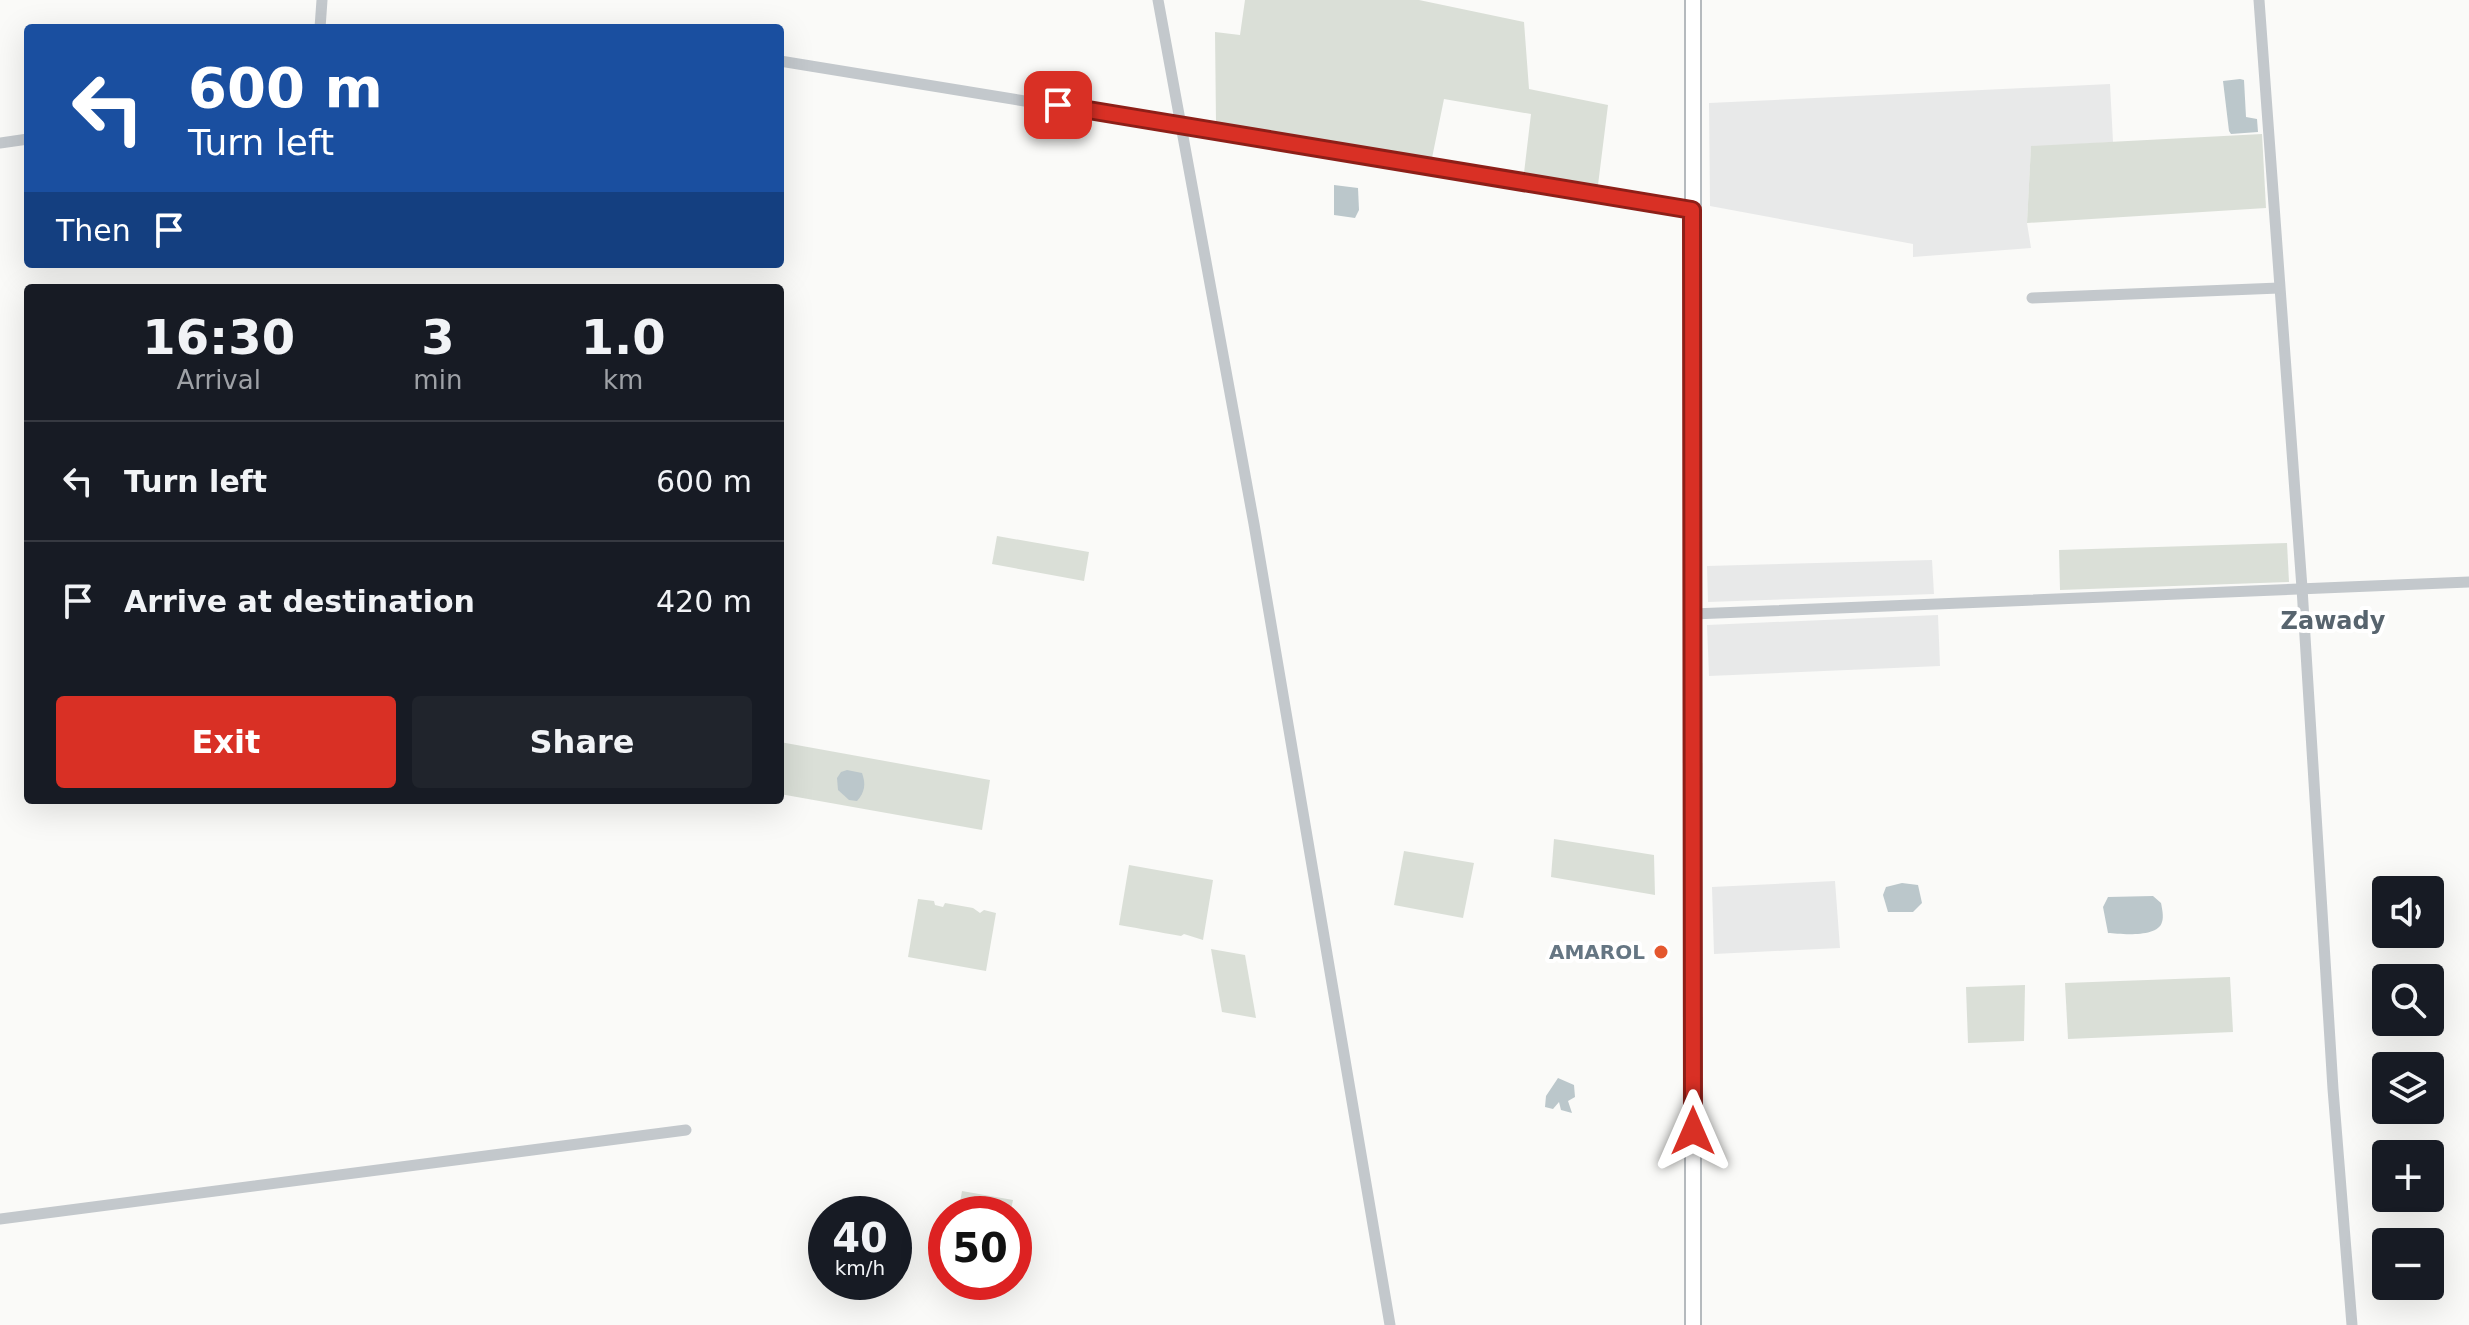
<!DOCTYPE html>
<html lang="en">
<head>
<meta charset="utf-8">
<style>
  :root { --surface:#171b24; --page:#20242c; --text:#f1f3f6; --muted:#9ea1a6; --line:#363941; --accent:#d93025 }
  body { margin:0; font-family:"DejaVu Sans",sans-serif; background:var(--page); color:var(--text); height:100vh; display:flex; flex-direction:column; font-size:30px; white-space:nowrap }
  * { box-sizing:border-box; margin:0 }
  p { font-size:26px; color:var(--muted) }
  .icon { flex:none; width:44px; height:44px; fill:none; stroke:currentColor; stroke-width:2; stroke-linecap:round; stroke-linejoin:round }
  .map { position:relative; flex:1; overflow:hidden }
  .sheet { position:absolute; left:24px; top:284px; width:760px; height:520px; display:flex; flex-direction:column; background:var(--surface); border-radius:8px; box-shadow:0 8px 32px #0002 }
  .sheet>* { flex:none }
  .guide { position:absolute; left:24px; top:24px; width:760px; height:244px; border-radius:8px; box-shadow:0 8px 32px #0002; background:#1a4fa0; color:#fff; overflow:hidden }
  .tools { position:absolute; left:2372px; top:876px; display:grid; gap:16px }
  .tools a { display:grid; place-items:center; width:72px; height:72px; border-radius:8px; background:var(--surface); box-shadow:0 8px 32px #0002; font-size:40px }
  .speed { position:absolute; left:808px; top:1196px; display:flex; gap:16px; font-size:40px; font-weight:700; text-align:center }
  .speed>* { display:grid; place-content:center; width:104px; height:104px; border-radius:50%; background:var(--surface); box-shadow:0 8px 32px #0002; line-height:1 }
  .speed small { font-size:20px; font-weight:400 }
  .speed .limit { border:12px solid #d22; background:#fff; color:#111 }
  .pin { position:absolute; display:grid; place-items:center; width:68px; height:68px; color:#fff; margin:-34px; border-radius:16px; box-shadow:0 4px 12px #0006 }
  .me { position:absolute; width:88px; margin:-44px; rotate:0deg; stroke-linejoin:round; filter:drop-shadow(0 0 6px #0008) }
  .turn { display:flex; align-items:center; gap:28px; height:168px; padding:0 32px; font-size:36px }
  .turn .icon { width:104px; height:104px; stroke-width:2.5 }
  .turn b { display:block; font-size:56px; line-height:68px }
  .then { display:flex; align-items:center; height:76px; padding:0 32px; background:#0003; gap:16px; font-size:30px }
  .eta { display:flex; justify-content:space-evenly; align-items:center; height:136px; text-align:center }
  .eta b { font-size:48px; font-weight:600; line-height:56px }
  .primary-button { display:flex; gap:16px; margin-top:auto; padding:16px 32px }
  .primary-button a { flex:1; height:92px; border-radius:8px; background:var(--accent); color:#fff; font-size:32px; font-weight:600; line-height:92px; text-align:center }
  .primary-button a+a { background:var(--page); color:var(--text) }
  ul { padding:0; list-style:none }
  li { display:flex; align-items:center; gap:24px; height:120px; padding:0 32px; border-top:2px solid var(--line) }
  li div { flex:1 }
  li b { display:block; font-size:30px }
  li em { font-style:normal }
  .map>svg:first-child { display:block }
  .built { fill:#e8e9e9 }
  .green { fill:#dadfd7 }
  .water { fill:#bbc7cb }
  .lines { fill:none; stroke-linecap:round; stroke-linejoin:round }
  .major-casing { stroke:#b5babe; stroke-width:18 }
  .minor { stroke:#c3c8cc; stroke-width:11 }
  .major { stroke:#fff; stroke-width:14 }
  .route-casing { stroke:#8d1f18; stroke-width:20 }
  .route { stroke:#d93025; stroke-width:14 }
  .poi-dot { fill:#e4572e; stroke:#fff; stroke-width:3 }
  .labels { text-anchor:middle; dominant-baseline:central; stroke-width:8; stroke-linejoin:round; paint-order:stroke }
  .poi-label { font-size:20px; font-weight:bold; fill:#657683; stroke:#fff; text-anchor:end }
  .quarter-label { font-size:24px; font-weight:bold; fill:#57646e; stroke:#fff }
</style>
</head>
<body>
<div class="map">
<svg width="2469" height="1325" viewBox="0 0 2469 1325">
  <rect width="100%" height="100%" fill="#fafaf8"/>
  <g class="built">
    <path d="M2110 84 2113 142 2031 147 2027 223 2031 248 1913 257V244L1710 206 1709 103Z"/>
    <path d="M1932 560 1934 594 1708 602 1707 566Z"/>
    <path d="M1938 615 1940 666 1709 676 1707 625Z"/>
    <path d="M1835 881 1840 948 1714 954 1712 887Z"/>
  </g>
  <g class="green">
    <path d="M1245 0H1419L1524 22 1529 89 1608 105 1598 185 1524 173 1531 114 1444 99 1432 158 1216 123 1215 32 1240 35Z"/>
    <path d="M2262 134 2266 208 2027 223 2031 146Z"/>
    <path d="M997 536 1089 552 1084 581 992 564Z"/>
    <path d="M2287 543 2289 582 2060 590 2059 550Z"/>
    <path d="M780 742 990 780 982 830 780 794Z"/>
    <path d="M1554 839 1654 855 1655 895 1551 877Z"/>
    <path d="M1404 851 1474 863 1463 918 1394 905Z"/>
    <path d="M1129 865 1213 880 1203 940 1184 934 1181 936C1158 932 1142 929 1119 925Z"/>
    <path d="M918 899 934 901 935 905 943 907 945 903 973 908 980 913 984 910 996 913 986 971 908 957Z"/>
    <path d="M1211 949 1245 955 1256 1018 1222 1012Z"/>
    <path d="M2230 977 2233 1032 2068 1039 2065 983Z"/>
    <path d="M2025 985 2024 1041 1968 1043 1966 987Z"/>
    <path d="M962 1191 1013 1200 1010 1214H958Z"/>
  </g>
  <g class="water">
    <path d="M2240 79 2244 80 2246 117 2257 119 2258 132 2231 134 2229 131 2223 81Z"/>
    <path d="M1334 185 1358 188 1359 210 1355 218 1334 215Z"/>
    <path d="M847 770 862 773C866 784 865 792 857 801L849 800 838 790 837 778 841 772Z"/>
    <path d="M1902 883 1918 885 1922 903 1913 912H1888L1883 895 1886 887Z"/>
    <path d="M2153 896 2161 903C2162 908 2164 917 2162 922 2158 938 2121 934 2108 933L2103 907 2108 897Z"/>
    <path d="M1558 1078 1574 1085 1575 1097 1568 1101 1572 1113 1561 1110 1559 1102 1553 1109 1545 1107 1546 1096Z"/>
  </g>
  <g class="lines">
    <defs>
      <path id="major" d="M1693 1325V0"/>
    </defs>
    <use href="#major" class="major-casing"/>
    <g class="minor">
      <path d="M1158 0 1254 524 1390 1325"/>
      <path d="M2259 0 2302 588 2333 1089 2352 1325"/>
      <path d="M320 28 322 0"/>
      <path d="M780 61 1692 210"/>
      <path d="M0 143 28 139"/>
      <path d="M2032 298 2279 288"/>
      <path d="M1693 614 2469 582"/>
      <path d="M0 1219 686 1130"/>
    </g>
    <use href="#major" class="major"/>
  </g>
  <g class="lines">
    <defs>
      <path id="route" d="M1058 105 1692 210 1693 1131"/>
    </defs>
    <use href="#route" class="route-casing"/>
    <use href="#route" class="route"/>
  </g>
  <circle class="poi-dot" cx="1661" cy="952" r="8"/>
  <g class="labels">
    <g class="poi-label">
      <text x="1645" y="952">AMAROL</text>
    </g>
    <g class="quarter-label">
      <text x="2333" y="621">Zawady</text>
    </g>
  </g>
</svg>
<div class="tools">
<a><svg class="icon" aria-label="sound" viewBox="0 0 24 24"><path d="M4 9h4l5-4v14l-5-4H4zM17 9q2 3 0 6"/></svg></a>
<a><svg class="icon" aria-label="search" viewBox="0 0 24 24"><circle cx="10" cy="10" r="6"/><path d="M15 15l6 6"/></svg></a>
<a><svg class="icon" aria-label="layers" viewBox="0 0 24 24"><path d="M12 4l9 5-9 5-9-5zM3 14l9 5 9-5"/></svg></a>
<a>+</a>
<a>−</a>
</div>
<div class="speed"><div>40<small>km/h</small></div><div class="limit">50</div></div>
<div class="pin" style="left:1058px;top:105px;background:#d93025"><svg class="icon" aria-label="arrive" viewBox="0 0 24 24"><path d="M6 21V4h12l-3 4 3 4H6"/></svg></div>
<svg class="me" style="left:1693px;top:1131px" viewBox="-20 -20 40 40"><path d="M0-17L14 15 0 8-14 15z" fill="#d93025" stroke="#fff" stroke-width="4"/></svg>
<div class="guide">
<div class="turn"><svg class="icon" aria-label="left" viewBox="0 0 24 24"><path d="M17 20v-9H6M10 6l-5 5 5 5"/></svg><div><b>600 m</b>Turn left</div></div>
<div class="then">Then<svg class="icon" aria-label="arrive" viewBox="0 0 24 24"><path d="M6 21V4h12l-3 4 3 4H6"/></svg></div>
</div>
<section class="sheet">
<div class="eta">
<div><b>16:30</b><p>Arrival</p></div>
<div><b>3</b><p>min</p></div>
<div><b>1.0</b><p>km</p></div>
</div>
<ul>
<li><svg class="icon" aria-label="left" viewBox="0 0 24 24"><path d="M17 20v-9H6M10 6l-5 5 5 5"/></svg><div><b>Turn left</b></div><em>600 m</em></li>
<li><svg class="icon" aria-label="arrive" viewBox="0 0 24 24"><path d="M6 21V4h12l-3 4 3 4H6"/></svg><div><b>Arrive at destination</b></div><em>420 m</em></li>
</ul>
<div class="primary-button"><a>Exit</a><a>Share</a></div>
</section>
</div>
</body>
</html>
